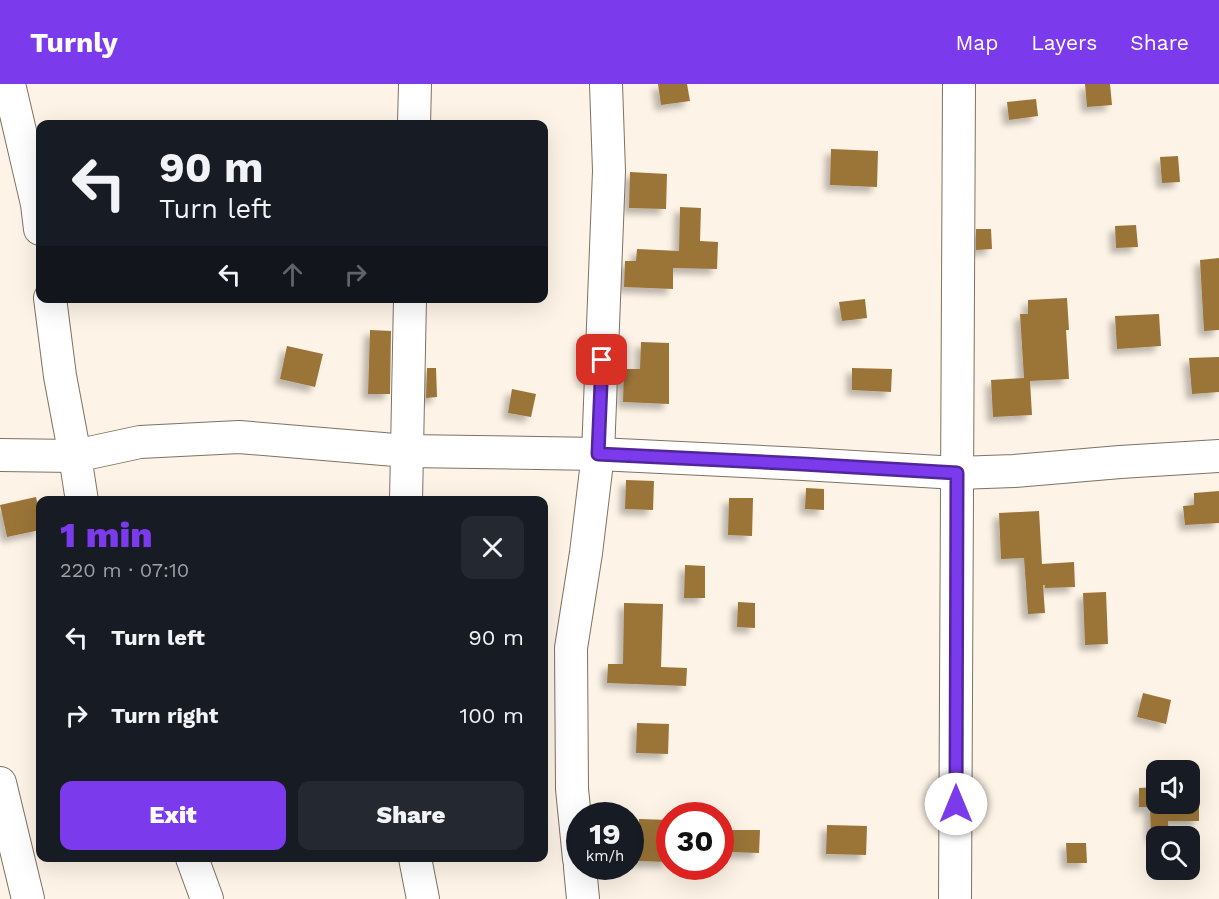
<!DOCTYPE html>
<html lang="en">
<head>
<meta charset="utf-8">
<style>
  :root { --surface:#171b24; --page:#242831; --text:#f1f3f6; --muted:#9ea1a6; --accent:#7c3aed }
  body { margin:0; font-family:"Work Sans",sans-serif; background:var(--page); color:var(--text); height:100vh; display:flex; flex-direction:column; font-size:22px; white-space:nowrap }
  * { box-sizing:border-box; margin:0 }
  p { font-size:20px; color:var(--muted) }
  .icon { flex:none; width:33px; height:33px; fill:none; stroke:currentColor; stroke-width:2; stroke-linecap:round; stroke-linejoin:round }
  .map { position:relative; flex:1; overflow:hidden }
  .sheet { position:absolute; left:36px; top:412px; width:512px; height:366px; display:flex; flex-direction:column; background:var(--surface); border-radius:12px; box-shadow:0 6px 24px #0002 }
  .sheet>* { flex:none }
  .hud { position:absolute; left:36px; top:36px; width:512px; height:183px; border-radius:12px; box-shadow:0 6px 24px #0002; background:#171b24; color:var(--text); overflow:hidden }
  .tools { position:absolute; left:1146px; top:676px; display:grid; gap:12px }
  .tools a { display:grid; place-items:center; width:54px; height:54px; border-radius:12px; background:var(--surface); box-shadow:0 6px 24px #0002; font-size:30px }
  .speed { position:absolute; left:566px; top:718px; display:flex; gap:12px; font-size:30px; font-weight:700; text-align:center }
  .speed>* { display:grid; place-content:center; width:78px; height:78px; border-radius:50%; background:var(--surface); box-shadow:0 6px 24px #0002; line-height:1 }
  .speed small { font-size:15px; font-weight:400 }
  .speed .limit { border:9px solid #d22; background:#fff; color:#111 }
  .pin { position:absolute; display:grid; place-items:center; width:51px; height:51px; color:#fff; margin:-26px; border-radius:12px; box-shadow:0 3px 9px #0006 }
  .me { position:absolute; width:66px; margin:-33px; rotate:0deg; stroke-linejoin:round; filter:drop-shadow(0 0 4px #0008) }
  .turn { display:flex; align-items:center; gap:21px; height:126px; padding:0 24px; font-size:27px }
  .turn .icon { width:78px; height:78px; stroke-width:2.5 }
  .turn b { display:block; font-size:42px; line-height:51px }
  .lanes { display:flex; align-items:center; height:57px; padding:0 24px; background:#0003; justify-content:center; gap:30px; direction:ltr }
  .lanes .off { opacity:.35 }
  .round { display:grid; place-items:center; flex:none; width:63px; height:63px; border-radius:12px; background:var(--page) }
  .overview { display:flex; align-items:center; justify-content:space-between; height:102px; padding:0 24px }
  h1 { font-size:36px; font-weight:800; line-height:45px; color:var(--accent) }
  .primary-button { display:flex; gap:12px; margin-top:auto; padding:12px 24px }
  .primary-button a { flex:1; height:69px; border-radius:12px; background:var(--accent); color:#fff; font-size:24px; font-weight:800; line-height:69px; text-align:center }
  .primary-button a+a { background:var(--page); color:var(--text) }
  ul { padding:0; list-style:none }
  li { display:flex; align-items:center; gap:18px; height:78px; padding:0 24px }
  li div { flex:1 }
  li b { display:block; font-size:22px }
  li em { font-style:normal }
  header { display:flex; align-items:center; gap:36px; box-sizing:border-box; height:84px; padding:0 30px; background:var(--accent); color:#fff }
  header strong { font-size:28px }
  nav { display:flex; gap:33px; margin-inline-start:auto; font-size:21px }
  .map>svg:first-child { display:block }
  .building { fill:#9b7438; filter:url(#shadow) }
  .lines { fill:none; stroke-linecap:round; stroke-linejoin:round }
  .minor-casing { stroke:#7d7263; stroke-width:34 }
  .minor { stroke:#fff; stroke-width:32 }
  .route-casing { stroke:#51269a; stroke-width:15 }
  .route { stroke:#7c3aed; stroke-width:10 }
</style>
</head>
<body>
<header>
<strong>Turnly</strong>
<nav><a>Map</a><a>Layers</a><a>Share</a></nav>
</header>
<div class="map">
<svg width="1219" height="815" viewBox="0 0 1219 815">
  <defs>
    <filter id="shadow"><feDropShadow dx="-5.5" dy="5.5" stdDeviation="3" flood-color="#0004"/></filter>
  </defs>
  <rect width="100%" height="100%" fill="#fdf3e6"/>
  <g class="building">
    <path d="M658 0H687L690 17 661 21Z"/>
    <path d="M1085 0H1110L1112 21 1087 23Z"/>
    <path d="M1036 15 1038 32 1009 36 1007 18Z"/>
    <path d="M831 65 878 67 877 103 830 101Z"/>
    <path d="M1178 72 1180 98 1162 99 1160 73Z"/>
    <path d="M630 88 667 90 666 125 629 124Z"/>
    <path d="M680 123 701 124 700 157 718 158 717 185 673 184V205L624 203 625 177H636L637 165 679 167Z"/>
    <path d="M1136 141 1138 163 1116 164 1115 142Z"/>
    <path d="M976 145H991L992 165 976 166Z"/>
    <path d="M1219 174V246L1204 247 1200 176Z"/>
    <path d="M1067 214 1069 246H1066L1069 295 1030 297 1032 331 993 333 991 296 1024 294 1020 230H1028V216Z"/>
    <path d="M865 215 867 234 842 237 839 218Z"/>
    <path d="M1159 230 1161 262 1117 265 1115 232Z"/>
    <path d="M370 246 391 247 390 310H368Z"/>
    <path d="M641 258 669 259V320L623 318 624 285H640Z"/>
    <path d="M287 262 323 270 315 303 280 295Z"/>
    <path d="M1219 273V308L1192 310 1189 274Z"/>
    <path d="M427 284H436L437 313 426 314Z"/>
    <path d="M852 284 892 285 891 308 852 306Z"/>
    <path d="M512 305 536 310 531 333 508 329Z"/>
    <path d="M626 396 654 397 653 426 625 425Z"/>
    <path d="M806 404 824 405V426L805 425Z"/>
    <path d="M1219 407V439L1185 441 1183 422 1194 421V409Z"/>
    <path d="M36 413 40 431V446L7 453 0 421Z"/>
    <path d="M729 414H753L752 452 728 451Z"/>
    <path d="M1039 427 1042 480 1074 478 1075 503 1045 504V501H1043L1045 529 1028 530 1024 474 1001 475 999 429Z"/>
    <path d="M685 481 705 482V514H684Z"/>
    <path d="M1106 508 1108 560 1085 561 1083 509Z"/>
    <path d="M738 518 755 519V544L737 543Z"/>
    <path d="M624 519 663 520 661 583 687 584 686 602 607 599 608 580H623Z"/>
    <path d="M1143 609 1171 616 1166 640 1137 633Z"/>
    <path d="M637 639 669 640 668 670 636 669Z"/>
    <path d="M1156 703V720H1190V716H1199V737H1168L1169 753H1151L1150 723H1139V704Z"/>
    <path d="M639 735 669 736V778L638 777Z"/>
    <path d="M827 741 867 742 866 771 826 770Z"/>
    <path d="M730 746H760L759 769 729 768Z"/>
    <path d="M1066 759H1086L1087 779H1067Z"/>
  </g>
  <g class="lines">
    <defs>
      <g id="minor">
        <path d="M9 0 37 120 40 145"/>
        <path d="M414 40 415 0"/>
        <path d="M50 214 60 292 75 372 82 417"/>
        <path d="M0 371 75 372 140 358 239 353 407 367 598 370 803 380 957 389 1014 387 1120 378 1219 372"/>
        <path d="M406 417 410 214"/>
        <path d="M0 699 28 815"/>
        <path d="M192 774 207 815"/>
        <path d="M415 774 423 815"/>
        <path d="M579 775 572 705 571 564 586 469 598 370 609 87 606 0"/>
        <path d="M580 783 583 815"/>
        <path d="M955 815 959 0"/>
      </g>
    </defs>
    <use href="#minor" class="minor-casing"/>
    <use href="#minor" class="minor"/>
  </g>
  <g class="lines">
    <defs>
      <path id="route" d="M602 276 598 370 803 380 957 389 956 720"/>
    </defs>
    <use href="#route" class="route-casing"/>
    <use href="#route" class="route"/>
  </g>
</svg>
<div class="tools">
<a><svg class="icon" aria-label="sound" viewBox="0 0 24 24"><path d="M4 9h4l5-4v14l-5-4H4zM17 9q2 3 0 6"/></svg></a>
<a><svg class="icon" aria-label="search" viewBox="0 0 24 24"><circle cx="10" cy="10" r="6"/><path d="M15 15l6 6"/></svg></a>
</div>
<div class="speed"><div>19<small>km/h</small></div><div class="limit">30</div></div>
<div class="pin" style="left:602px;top:276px;background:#d93025"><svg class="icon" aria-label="arrive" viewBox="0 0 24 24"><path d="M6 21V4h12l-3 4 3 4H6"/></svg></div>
<svg class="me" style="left:956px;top:720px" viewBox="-20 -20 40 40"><circle r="19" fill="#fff"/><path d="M0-13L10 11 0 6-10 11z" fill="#7c3aed"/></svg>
<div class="hud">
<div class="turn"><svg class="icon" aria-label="left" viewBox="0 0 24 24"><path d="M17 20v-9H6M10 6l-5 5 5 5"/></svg><div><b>90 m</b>Turn left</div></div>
<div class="lanes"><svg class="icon" aria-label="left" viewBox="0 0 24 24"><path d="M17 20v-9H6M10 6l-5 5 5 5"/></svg><svg class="icon off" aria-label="ahead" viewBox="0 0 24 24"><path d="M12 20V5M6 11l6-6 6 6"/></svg><svg class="icon off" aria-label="right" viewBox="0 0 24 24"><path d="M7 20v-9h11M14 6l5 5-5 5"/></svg></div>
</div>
<section class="sheet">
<div class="overview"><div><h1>1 min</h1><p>220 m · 07:10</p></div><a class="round"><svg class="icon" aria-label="close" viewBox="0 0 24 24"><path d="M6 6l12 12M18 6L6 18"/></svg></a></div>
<ul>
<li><svg class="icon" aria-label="left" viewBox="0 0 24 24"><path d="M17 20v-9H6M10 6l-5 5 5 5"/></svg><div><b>Turn left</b></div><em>90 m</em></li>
<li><svg class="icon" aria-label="right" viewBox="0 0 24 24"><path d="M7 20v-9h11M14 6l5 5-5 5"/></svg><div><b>Turn right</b></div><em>100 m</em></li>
</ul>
<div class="primary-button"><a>Exit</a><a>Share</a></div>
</section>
</div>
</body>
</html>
